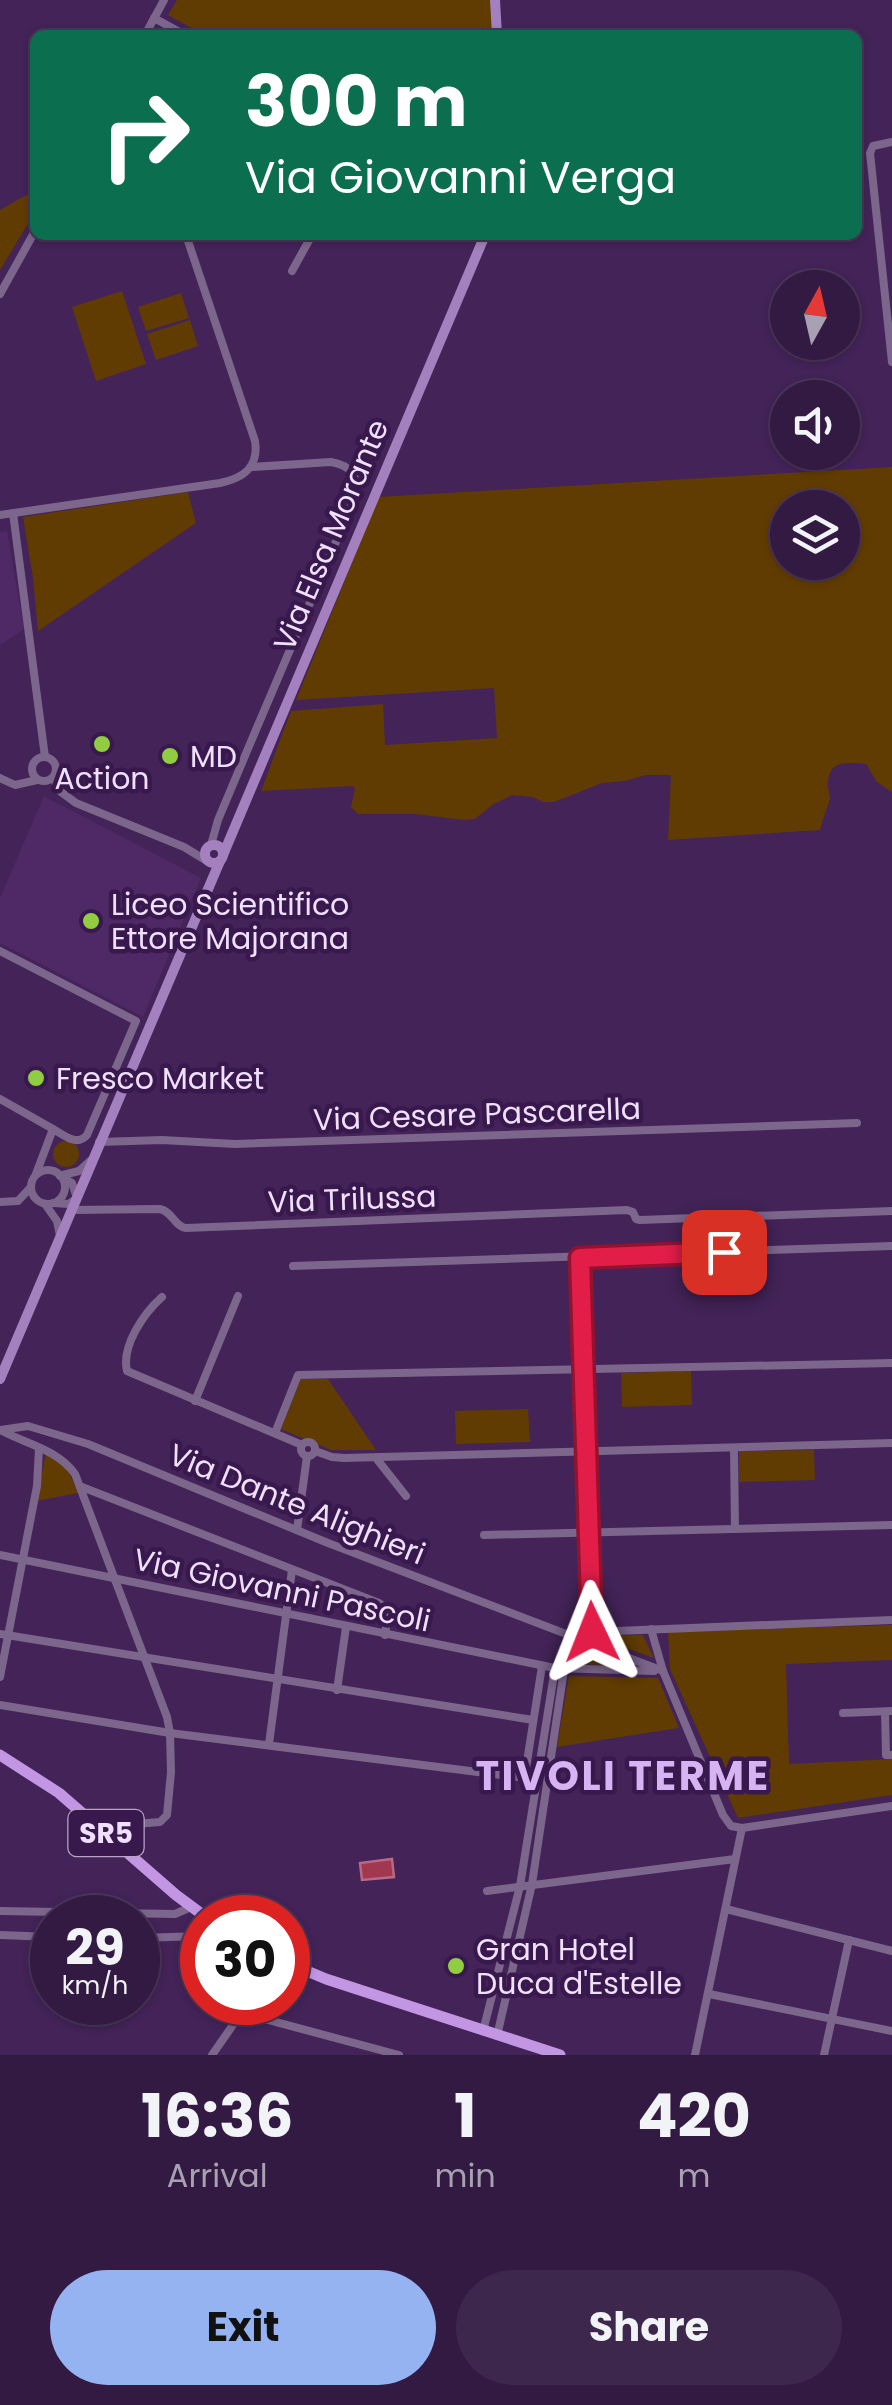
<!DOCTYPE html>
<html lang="en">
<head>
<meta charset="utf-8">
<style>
  :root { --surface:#321a42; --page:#3d274d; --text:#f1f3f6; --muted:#a8a1b2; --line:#4d385b; --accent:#95b2f1 }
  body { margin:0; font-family:Poppins,sans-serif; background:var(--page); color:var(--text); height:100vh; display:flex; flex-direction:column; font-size:38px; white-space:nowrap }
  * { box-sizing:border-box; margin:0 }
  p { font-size:32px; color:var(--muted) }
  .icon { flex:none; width:55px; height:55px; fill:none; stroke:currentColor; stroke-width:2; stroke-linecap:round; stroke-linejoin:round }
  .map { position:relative; height:2055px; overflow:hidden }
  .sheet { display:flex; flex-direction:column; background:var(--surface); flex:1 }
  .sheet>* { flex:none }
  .banner { position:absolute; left:30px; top:30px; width:832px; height:210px; border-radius:15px; box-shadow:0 2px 8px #0004,0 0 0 2px var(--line); background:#0b6e4f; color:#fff; overflow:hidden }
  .needle { width:65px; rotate:8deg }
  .buttons { position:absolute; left:770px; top:270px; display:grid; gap:20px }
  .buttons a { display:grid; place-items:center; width:90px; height:90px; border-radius:50%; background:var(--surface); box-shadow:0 2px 8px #0004,0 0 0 2px var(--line); font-size:50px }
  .speed { position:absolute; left:30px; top:1895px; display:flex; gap:20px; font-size:50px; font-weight:700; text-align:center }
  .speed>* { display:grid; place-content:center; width:130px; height:130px; border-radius:50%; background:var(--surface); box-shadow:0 2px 8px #0004,0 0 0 2px var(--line); line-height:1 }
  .speed small { font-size:25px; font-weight:400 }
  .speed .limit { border:15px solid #d22; background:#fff; color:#111 }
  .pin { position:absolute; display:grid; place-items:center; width:85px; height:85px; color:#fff; margin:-42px; border-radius:20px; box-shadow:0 5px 15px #0006 }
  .me { position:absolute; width:110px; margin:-55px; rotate:358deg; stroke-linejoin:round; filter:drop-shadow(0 0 8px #0008) }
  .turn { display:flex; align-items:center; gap:35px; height:210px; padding:0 50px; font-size:45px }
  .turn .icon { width:130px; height:130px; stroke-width:2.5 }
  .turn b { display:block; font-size:70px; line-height:85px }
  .eta { display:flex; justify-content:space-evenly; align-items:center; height:170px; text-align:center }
  .eta b { font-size:60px; font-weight:700; line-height:70px }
  .primary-button { display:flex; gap:20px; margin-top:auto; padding:20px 50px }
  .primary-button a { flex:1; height:115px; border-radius:60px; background:var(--accent); color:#111; font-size:40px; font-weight:700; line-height:115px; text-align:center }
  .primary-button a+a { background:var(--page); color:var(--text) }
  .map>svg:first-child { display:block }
  .built { fill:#4e2966 }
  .green { fill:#613c02; fill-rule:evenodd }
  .water { fill:#a13850; stroke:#b86a83; stroke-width:2.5 }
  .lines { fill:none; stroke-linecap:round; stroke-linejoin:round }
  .street { stroke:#7c668c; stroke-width:8 }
  .secondary { stroke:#a481be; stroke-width:10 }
  .primary { stroke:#c396e4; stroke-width:11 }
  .route-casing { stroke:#92132f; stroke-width:25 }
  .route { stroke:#e11d48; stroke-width:18 }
  .poi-dot { fill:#90cd40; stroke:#38184d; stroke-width:4 }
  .labels { text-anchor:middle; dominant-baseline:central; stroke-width:9; stroke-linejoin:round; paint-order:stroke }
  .shield { fill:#38184d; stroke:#b8a4c7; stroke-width:2.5 }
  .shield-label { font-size:28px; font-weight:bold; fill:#efe0fb }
  .street-label { font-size:30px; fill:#efe0fb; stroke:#38184d }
  .poi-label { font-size:30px; fill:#efe0fb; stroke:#38184d; text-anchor:start }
  .district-label { font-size:40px; font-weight:bold; letter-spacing:2.5px; fill:#d7b3f3; stroke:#38184d }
</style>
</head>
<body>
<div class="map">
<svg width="892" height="2055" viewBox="0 0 892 2055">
  <rect width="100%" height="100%" fill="#432358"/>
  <g class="built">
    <path d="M7 531 24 629 0 645V532Z"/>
    <path d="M44 796 201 878 143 1017 0 943V898Z"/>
  </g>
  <g class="green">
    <path d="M177 0H491L493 35H204L168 15Z"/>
    <path d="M35 190V212L0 270V210Z"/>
    <path d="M122 291 146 364 96 381 72 307Z"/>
    <path d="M181 293 189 318 146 331 138 307Z"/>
    <path d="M190 320 198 346 156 360 147 334Z"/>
    <path d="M892 467V792L877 782 866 764C848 763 830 759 828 782 827 787 830 793 830 798 829 805 822 820 820 830L668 840 671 775H646L625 781 602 783 554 802H543L533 797 512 795 492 805 475 819 464 820 415 814H358L351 807 355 789 353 786 261 791 291 711 383 704 385 745 497 738 494 688 296 700 379 497ZM788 508H842V562H788Z"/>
    <path d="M188 492 196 523 38 631 33 578 23 517Z"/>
    <circle cx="66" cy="1154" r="13"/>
    <path d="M691 1371 692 1405 622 1407 621 1373Z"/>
    <path d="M301 1379H328L376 1450H331L281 1429Z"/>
    <path d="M528 1409 530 1442 456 1444 455 1411Z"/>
    <path d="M814 1450 815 1480 739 1482V1451Z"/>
    <path d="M46 1453 67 1468 78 1493 36 1501Z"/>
    <path d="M892 1625V1660L786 1664 789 1764 892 1759V1795L738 1818 670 1669 668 1632Z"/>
    <path d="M643 1635 654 1658 592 1636Z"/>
    <path d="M580 1647 634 1666 579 1664Z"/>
    <path d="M569 1676 658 1678 679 1728 557 1747Z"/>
  </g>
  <path class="water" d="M392 1859 394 1877 362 1880 360 1863Z"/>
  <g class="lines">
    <g class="street">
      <path d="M154 18 185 35"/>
      <path d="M145 35 164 0"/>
      <path d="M892 142 873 146 870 153 892 362"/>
      <path d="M292 271 312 235"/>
      <path d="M0 294 35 231"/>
      <path d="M13 513 45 757"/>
      <path d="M0 515 220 483C244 478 259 467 255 441L186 235"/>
      <circle cx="44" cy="769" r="12"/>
      <path d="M0 778 15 785 37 780"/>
      <path d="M53 778 61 792 76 803 184 847 207 861"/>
      <path d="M211 845 218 820 247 751 355 497C359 476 352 466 331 462L252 467"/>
      <path d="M0 951 136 1021 87 1135C77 1147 64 1135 53 1129L36 1174"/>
      <path d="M0 1099 53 1129"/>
      <path d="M99 1142 162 1140 235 1144 857 1123"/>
      <circle cx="48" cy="1187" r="17"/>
      <path d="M63 1175 79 1171 90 1161"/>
      <path d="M0 1202 18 1201 31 1187"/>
      <path d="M54 1203 69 1204 77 1198 72 1183 60 1176"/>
      <path d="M45 1204 57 1221 60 1236"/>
      <path d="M72 1210 160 1209C173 1212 174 1226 186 1228L627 1210 633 1212 636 1219 640 1220 892 1211"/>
      <path d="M580 1257 592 1632"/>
      <path d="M293 1266 892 1246"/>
      <path d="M162 1297C144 1313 121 1346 127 1371L302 1445"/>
      <path d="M195 1401 238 1296"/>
      <path d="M0 1430 28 1426 88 1444 328 1543 663 1671"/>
      <path d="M2 1431C27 1444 58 1450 75 1474L167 1717 170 1733 171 1772 167 1815 160 1822 123 1825 109 1836"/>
      <path d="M275 1433 298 1375 892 1363"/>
      <circle cx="308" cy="1449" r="7"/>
      <path d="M734 1448 735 1529"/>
      <path d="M315 1451 332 1457 344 1458 892 1443"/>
      <path d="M376 1458 406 1496"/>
      <path d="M82 1487 379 1603 388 1610 385 1635"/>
      <path d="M297 1530 307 1456"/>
      <path d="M484 1535 892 1525"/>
      <path d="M0 1555 555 1668 654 1671"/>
      <path d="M651 1629 663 1671 723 1815 731 1826 742 1828 892 1806"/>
      <path d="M0 1634 533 1720"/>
      <path d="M560 1669 576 1638 592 1632 892 1620"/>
      <path d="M0 1677 37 1486 39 1448"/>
      <path d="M337 1690 346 1627"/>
      <path d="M0 1705 170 1733 517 1777 522 1776 526 1768 542 1666"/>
      <path d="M885 1712 886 1755H892"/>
      <path d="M843 1713 892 1711"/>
      <path d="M269 1744 292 1570"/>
      <path d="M487 1891 735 1859"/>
      <path d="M726 1909 892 1951"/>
      <path d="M0 1911 175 1914 191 1907"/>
      <path d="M0 1935 52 1937"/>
      <path d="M138 1938 202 1936"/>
      <path d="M709 1994 892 2031"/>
      <path d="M242 2013 399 2055"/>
      <path d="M483 2031 520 1886 555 1668"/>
      <path d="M497 2036 532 1884 564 1670"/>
      <path d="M212 2055 249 2002"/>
      <path d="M695 2055 742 1828"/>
      <path d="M824 2055 849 1940"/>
    </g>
    <g class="secondary">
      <path d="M495 0 497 35"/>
      <circle cx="214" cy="854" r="9"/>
      <path d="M223 855 485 235"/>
      <path d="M0 1379 220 861"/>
    </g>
    <g class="primary">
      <path d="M0 1755 59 1793 176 1895 207 1918"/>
      <path d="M288 1963 326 1979 560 2055"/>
    </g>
  </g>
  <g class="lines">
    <defs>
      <path id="route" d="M592 1632 580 1258 724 1252"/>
    </defs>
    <use href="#route" class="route-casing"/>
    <use href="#route" class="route"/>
  </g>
  <g class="poi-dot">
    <circle cx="102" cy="744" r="10"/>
    <circle cx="170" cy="756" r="10"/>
    <circle cx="91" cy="921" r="10"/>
    <circle cx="36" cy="1078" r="10"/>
    <circle cx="456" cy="1966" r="10"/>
  </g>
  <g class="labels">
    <rect class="shield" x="68.5" y="1810" width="75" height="46" rx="8"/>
    <g class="shield-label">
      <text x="106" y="1833">SR5</text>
    </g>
    <g class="street-label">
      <text transform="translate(331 535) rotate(-67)">Via Elsa Morante</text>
      <text transform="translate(477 1114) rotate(-2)">Via Cesare Pascarella</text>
      <text transform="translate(352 1199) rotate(-2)">Via Trilussa</text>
      <text transform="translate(297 1504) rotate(22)">Via Dante Alighieri</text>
      <text transform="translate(282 1590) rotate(12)">Via Giovanni Pascoli</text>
    </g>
    <g class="poi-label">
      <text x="190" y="756">MD</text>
      <text x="102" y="778" text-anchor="middle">Action</text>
      <text x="111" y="904">Liceo Scientifico<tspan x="111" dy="34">Ettore Majorana</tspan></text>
      <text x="56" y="1078">Fresco Market</text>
      <text x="476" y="1949">Gran Hotel<tspan x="476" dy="34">Duca d'Estelle</tspan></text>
    </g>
    <g class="district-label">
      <text x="623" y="1776">TIVOLI TERME</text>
    </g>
  </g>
</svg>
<div class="buttons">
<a><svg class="needle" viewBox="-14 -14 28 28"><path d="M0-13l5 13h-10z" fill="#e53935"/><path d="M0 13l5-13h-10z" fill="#a8a1b2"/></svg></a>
<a><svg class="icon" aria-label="sound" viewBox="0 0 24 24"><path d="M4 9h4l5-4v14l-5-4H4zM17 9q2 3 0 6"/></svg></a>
<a><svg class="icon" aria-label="layers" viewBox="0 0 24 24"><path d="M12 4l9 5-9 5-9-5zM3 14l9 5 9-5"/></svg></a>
</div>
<div class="speed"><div>29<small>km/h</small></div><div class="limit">30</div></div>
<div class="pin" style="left:724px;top:1252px;background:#d93025"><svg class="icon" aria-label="arrive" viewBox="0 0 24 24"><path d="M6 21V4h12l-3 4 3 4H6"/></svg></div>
<svg class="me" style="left:592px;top:1632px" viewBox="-20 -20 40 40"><path d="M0-17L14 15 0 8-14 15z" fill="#e11d48" stroke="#fff" stroke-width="4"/></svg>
<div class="banner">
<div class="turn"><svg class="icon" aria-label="right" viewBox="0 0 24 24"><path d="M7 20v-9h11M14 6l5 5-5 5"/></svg><div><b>300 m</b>Via Giovanni Verga</div></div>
</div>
</div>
<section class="sheet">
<div class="eta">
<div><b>16:36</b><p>Arrival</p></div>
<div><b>1</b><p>min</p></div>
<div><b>420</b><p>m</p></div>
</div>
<div class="primary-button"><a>Exit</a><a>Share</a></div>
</section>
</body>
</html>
